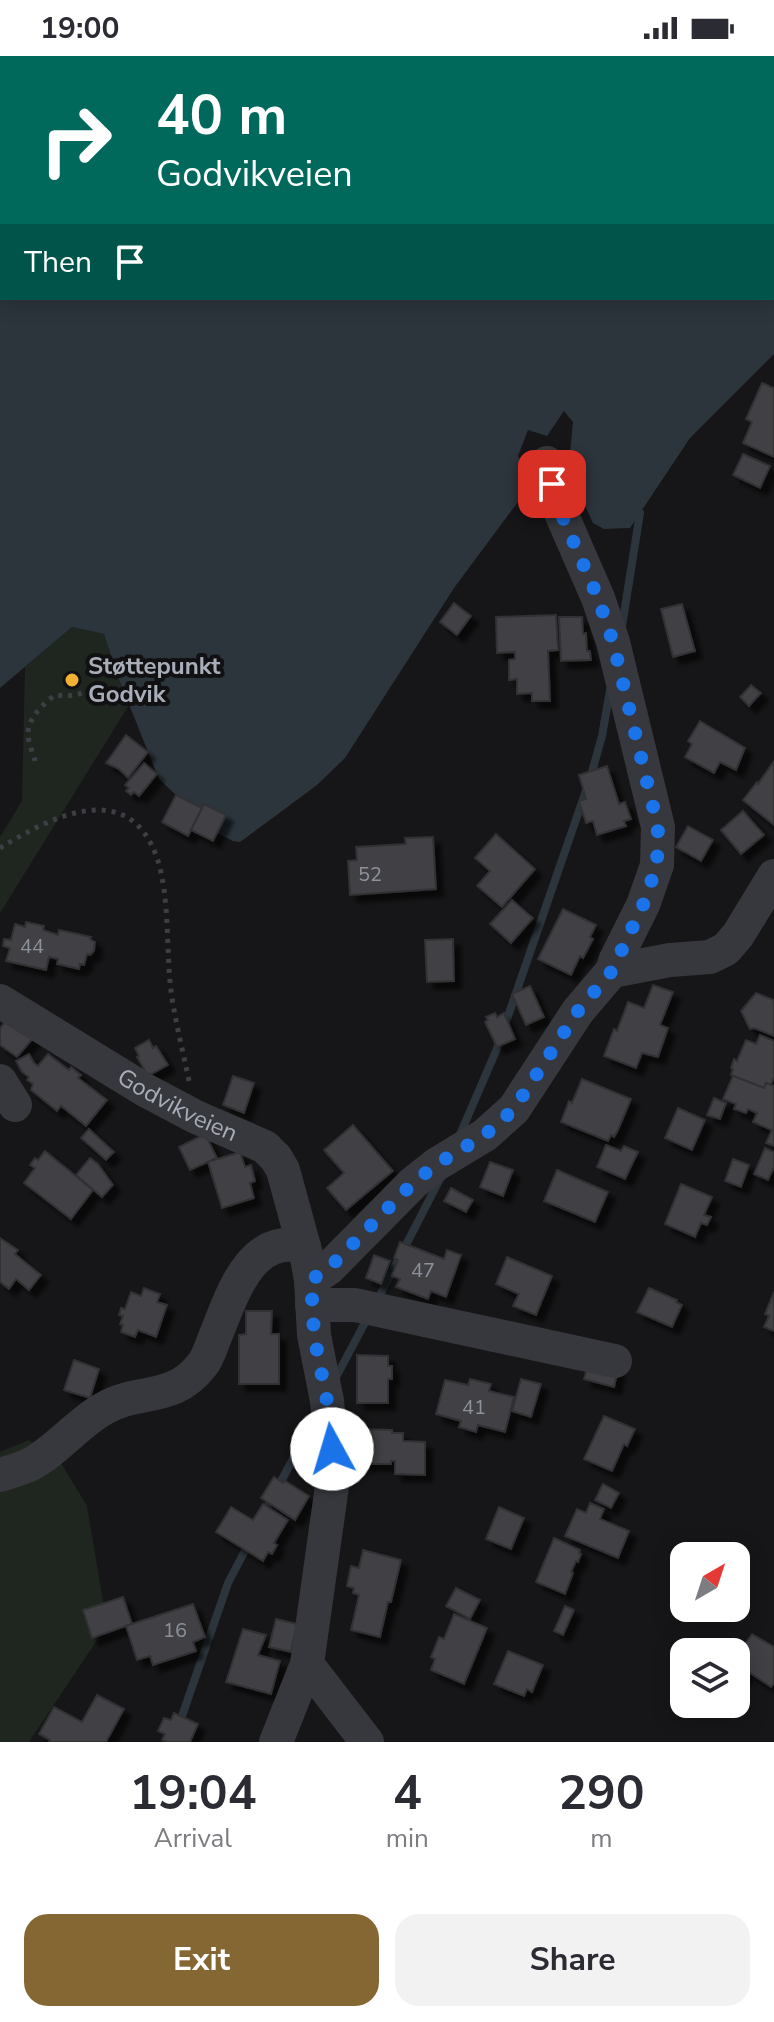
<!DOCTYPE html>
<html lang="en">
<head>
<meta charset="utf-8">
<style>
  :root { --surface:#fff; --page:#f2f2f3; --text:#2b2b33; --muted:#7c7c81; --accent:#856733 }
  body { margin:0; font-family:"Nunito Sans",sans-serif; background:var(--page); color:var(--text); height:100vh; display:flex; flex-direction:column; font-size:30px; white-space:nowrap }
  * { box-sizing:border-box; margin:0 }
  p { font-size:26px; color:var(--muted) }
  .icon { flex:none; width:44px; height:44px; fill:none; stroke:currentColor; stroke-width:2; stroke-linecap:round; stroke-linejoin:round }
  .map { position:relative; height:1686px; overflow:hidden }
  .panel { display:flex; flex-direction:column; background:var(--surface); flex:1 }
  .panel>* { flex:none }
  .guide { position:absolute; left:0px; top:0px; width:774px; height:244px; box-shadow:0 4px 20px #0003; background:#00695c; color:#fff; overflow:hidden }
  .needle { width:52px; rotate:39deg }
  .controls { position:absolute; left:670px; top:1486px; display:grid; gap:16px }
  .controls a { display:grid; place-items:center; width:80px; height:80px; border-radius:16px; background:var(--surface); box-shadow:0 4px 20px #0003; font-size:40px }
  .pin { position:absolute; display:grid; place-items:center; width:68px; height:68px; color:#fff; margin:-34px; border-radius:16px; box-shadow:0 4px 12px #0006 }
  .me { position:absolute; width:88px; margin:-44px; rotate:354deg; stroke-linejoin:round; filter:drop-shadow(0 0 6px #0008) }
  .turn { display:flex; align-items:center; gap:28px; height:168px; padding:0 24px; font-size:36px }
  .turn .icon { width:104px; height:104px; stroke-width:2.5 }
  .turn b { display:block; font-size:56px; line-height:68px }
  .then { display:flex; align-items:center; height:76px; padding:0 24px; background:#0003; gap:16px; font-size:30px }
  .eta { display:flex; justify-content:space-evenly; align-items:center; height:136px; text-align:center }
  .eta b { font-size:48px; font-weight:700; line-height:56px }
  .button { display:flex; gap:16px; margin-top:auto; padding:16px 24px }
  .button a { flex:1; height:92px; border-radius:24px; background:var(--accent); color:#fff; font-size:32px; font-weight:700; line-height:92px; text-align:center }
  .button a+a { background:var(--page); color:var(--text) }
  .status { display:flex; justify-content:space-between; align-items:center; height:56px; padding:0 40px; background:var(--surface); direction:ltr }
  .status svg { height:22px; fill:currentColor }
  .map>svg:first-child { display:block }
  .green { fill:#1e261f }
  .water { fill:#2c353c; fill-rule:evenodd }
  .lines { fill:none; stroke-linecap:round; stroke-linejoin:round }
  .stream { stroke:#2c353c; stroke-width:8 }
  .building { fill:#404145; stroke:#303034; stroke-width:2; filter:url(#shadow) }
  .path { stroke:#3d3f44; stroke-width:5; stroke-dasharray:4 6; stroke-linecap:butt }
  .minor { stroke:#37383d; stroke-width:34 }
  .route { stroke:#1a73e8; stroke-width:14; stroke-dasharray:0 25.2 }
  .poi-dot { fill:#f2b134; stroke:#111113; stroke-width:3 }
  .labels { text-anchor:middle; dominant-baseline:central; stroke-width:8; stroke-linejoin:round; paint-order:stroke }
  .number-label { font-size:20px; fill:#8e929b }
  .poi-label { font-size:24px; font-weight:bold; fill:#a8adb8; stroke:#111113; text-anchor:start }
  .street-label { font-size:24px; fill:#a8adb8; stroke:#111113 }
</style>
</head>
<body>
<div class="status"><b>19:00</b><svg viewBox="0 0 49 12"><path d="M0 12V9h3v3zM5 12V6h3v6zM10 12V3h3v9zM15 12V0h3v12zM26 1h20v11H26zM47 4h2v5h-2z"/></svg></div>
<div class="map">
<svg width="774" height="1686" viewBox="0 0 774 1686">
  <defs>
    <filter id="shadow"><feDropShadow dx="7" dy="7" stdDeviation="2" flood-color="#0009"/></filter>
  </defs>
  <rect width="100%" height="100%" fill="#161618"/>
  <g class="green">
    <path d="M72 571 104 578 129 649 0 857V781L22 745 25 611Z"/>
    <path d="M29 1384 61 1407 87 1450 107 1569 29 1686H0V1396Z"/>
  </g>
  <path class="water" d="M0 0H774V298L690 382 630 472 604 473 593 467 577 432 570 397 573 366 564 355 547 380 528 374 518 400 532 427 454 532 345 702 317 729 240 786 233 785 215 776 159 723 120 626 104 578 72 571 0 632ZM2 2H772V242H2Z"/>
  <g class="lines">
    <g class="stream">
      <path d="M622 570 640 457"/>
      <path d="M458 1083 496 995 590 723 602 680 610 634"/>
      <path d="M376 1247 441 1121"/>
      <path d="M334 1325 369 1259"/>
      <path d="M263 1459 317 1358"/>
      <path d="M173 1686 228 1527 250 1485"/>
    </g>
  </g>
  <g class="building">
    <path d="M762 327 774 332V401L743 387 752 366 746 363Z"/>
    <path d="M743 398 770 410 760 432 733 419Z"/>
    <path d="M454 547 471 560 457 579 440 566Z"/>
    <path d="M682 548 695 595 673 601 661 553Z"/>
    <path d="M556 559 558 594 548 595 550 645H532V637L517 638V623L509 624V604L515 603V596L497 597 496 561Z"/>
    <path d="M559 561H582L583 578 586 577 587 595H590L591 604 561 605Z"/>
    <path d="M751 629 761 637 749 650 740 641Z"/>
    <path d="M700 665 745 692 736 714 720 706 714 717 685 701 692 688 688 685Z"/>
    <path d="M126 679 148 696 128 722 119 713 106 707Z"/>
    <path d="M774 705V769L743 744 757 726 758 728Z"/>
    <path d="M144 707 157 718 139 740 134 736 131 739 126 735 129 732 125 729Z"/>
    <path d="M607 710 619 748 625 746 631 763 624 765 626 770 597 779 593 765 586 767 579 745 586 743 579 719Z"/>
    <path d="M176 739 202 752 188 780 162 766Z"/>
    <path d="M204 748 226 759 213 785 191 774Z"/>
    <path d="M743 755 764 779 741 798 721 774Z"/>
    <path d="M688 770 713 784 701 805 676 791Z"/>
    <path d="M496 778 535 813 502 851 477 830 490 815 475 802Z"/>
    <path d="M433 781 436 833 350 839 348 805 357 804 356 791 406 788 405 782Z"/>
    <path d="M512 844 533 862 511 887 490 868Z"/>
    <path d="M563 853 596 869 590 881 593 883 583 902 580 900 571 919 538 903Z"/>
    <path d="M26 866 44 870 43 874 58 879 59 874 91 881 90 883 95 886 94 895 90 899 87 898 84 909 80 908 79 913 57 908 58 903 49 901 46 914 6 905 10 892 3 890 4 883 11 884 15 868 25 871Z"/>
    <path d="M453 883 454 925 427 926 425 884Z"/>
    <path d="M653 929 673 936 660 969 668 972 658 1001 642 997 636 1012 604 1000 614 973 617 975 628 946 644 952Z"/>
    <path d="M530 930 544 961 526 969 512 938Z"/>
    <path d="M756 937 774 944V980L754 972 750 973 741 955Z"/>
    <path d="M495 957 497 961 504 957 515 983 497 991 485 966 488 964 486 961Z"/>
    <path d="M11 959 36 979 17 1001 0 989V972Z"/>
    <path d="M760 979 774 985V1021L771 1029 766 1027 764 1032 731 1019 733 1013 731 1012 734 1003 737 1005 746 984 756 988Z"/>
    <path d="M149 984 153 992 156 990 168 1009 148 1020 137 1001 139 1000 135 992Z"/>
    <path d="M29 998 34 1007 38 1010 48 998 69 1014 71 1011 81 1019 78 1022 107 1044 86 1070 61 1050 57 1055 31 1034 33 1028 27 1024 29 1021 22 1016 16 1005Z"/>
    <path d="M233 1020 254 1027 244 1057 223 1049Z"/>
    <path d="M733 1020 764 1032 766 1027 774 1030V1090L766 1087 772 1074 753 1066 757 1057 748 1053 746 1057 734 1053 736 1048 723 1043Z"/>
    <path d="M582 1023 631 1043 618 1074 614 1081 611 1079 608 1085 561 1066 569 1045 572 1047Z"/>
    <path d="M714 1042 726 1047 720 1063 707 1059Z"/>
    <path d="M678 1052 705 1064 692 1094 665 1082Z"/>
    <path d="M353 1069 393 1115 346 1154 327 1132 344 1117 324 1094Z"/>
    <path d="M89 1073 114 1096 106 1104 81 1082Z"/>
    <path d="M205 1078 217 1102 190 1114 179 1091Z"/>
    <path d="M606 1089 621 1095 624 1090 638 1096 625 1123 597 1111Z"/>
    <path d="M765 1092 774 1096V1111L768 1124 754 1118Z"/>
    <path d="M45 1095 93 1134 71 1163 24 1127 35 1112 30 1109 35 1102 38 1104Z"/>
    <path d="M240 1096 245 1111 251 1109 255 1125 250 1127 254 1142 222 1152 208 1106Z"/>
    <path d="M90 1102 98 1108 113 1129 102 1141 76 1119Z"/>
    <path d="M733 1103 749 1109 741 1131 725 1125Z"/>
    <path d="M490 1106 513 1114 503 1140 480 1131Z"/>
    <path d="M557 1114 608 1136 595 1166 544 1145Z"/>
    <path d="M681 1128 712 1141 704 1159 711 1161 707 1169 701 1167 695 1181 665 1168Z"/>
    <path d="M451 1132 473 1144 466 1156 444 1145Z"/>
    <path d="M0 1182 18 1194 15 1198 41 1219 29 1234 16 1223 9 1233 0 1226Z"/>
    <path d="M400 1186 444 1203 447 1194 461 1199 446 1241 431 1235 428 1243 396 1231 400 1223 392 1220 398 1204 394 1202Z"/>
    <path d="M374 1199 390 1205 381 1228 366 1222Z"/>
    <path d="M507 1201 552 1220 536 1259 513 1250 519 1238 496 1228Z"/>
    <path d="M144 1232 160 1238 157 1246 167 1249 156 1281 138 1274 135 1281 121 1276 123 1269 120 1268 123 1260 119 1259 121 1252 125 1253 131 1236 141 1240Z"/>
    <path d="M649 1232 677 1244 676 1246 682 1249 672 1271 637 1256Z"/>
    <path d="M774 1236V1275L764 1271 769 1260 765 1258Z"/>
    <path d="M246 1255H272L271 1278H279V1328H239V1279L246 1278Z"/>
    <path d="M357 1299 388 1300V1310H392V1323H388V1347H357Z"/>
    <path d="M74 1304 99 1313 90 1342 64 1334Z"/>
    <path d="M589 1306 618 1314 614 1331 584 1323Z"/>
    <path d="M470 1323 491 1328 489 1335 514 1341 505 1376 478 1369 476 1376 459 1371 461 1365 436 1358 445 1324 468 1329Z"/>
    <path d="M521 1323 541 1328 531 1361 512 1355Z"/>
    <path d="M604 1360 635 1373 627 1390 624 1388 612 1415 584 1403Z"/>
    <path d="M357 1373 392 1374V1377H403V1385L425 1386V1419L395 1418V1405H391V1408H356Z"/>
    <path d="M274 1421 283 1427 285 1425 309 1440 295 1464 261 1442Z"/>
    <path d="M603 1428 619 1437 611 1452 595 1444Z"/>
    <path d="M590 1447 604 1453 600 1463 629 1475 618 1502 565 1480 577 1453 586 1457Z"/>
    <path d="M263 1448 288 1464 274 1487 277 1489 272 1498 268 1496 263 1505 216 1476 231 1451 253 1464Z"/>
    <path d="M499 1451 524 1462 511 1493 486 1483Z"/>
    <path d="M554 1482 580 1494 579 1497 581 1498 578 1506 576 1505 571 1516 573 1517 565 1538 536 1526Z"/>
    <path d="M363 1494 401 1504 391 1546H388L380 1581 351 1574 359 1539 353 1537 354 1532 347 1530 351 1510 359 1512Z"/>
    <path d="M456 1532 480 1544 470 1563 446 1550Z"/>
    <path d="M123 1541 132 1568 92 1582 83 1554Z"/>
    <path d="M193 1548 205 1581 193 1586 196 1595 153 1609 150 1600 137 1604 126 1570Z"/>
    <path d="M565 1550 574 1554 563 1579 554 1575Z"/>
    <path d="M454 1558 487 1572 464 1628 431 1614 435 1603 431 1601 439 1581 444 1583Z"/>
    <path d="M276 1563 297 1568 291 1596 269 1591Z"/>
    <path d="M243 1573 266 1579 258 1599 280 1605 271 1638 226 1626Z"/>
    <path d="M752 1578 774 1591V1627L771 1631 747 1615 742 1623 736 1619V1601Z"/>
    <path d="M508 1595 543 1609 532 1636 527 1633 524 1640 494 1628Z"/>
    <path d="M97 1639 124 1653 106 1686H49L50 1684 39 1678 54 1651 82 1666Z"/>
    <path d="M174 1657 198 1668 190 1686H168L162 1684 165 1678 158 1675 164 1662 171 1664Z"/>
  </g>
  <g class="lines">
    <g class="path">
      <path d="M35 705C33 697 28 686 28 678 28 662 43 648 55 639 72 641 81 639 96 630"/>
      <path d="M0 792C52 760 129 721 157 802 170 840 166 895 171 935 175 965 183 995 189 1025"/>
    </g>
    <g class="minor">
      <path d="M612 915 670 904 710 901 726 893 738 879 774 820"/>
      <path id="s1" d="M0 945 145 1034 196 1061 265 1091 276 1102 283 1114 307 1202 311 1224"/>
      <path d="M0 1025 15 1049"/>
      <path d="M312 1249H355L615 1305"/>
      <path d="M0 1419C10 1416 20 1413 29 1409 55 1396 78 1367 103 1353 138 1332 173 1347 202 1309 208 1302 211 1291 215 1281 231 1243 249 1176 304 1191"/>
      <path d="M307 1608 367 1686"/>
      <path d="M276 1686 307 1608 334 1416 327 1345 314 1279 311 1224 329 1212 413 1127 437 1108 485 1079 514 1053 578 955 612 915 616 903 643 849 657 809 658 771 613 586 598 542 557 448 547 407"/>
    </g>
  </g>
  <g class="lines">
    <path class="route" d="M332 1393 327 1345 314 1279 311 1224 329 1212 413 1127 437 1108 485 1079 514 1053 578 955 612 915 643 849 657 809 658 771 613 586 598 542 557 448 552 428"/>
  </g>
  <circle class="poi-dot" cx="72" cy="624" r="8"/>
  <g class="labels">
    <g class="number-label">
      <text x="370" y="818">52</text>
      <text x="32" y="890">44</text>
      <text x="423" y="1214">47</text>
      <text x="474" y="1351">41</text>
      <text x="175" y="1574">16</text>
    </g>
    <g class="poi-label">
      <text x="88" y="610">Støttepunkt<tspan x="88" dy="28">Godvik</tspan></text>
    </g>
    <g class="street-label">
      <text stroke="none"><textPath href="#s1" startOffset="206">Godvikveien</textPath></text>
    </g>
  </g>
</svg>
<div class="controls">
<a><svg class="needle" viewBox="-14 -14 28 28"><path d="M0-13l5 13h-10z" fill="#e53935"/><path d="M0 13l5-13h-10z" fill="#7c7c81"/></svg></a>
<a><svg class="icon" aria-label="layers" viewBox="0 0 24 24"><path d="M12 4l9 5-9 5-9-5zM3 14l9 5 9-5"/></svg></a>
</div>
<div class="pin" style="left:552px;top:428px;background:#d93025"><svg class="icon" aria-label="arrive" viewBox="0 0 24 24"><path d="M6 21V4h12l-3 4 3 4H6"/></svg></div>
<svg class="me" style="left:332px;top:1393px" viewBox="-20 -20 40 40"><circle r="19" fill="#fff"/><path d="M0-13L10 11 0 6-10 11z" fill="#1a73e8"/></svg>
<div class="guide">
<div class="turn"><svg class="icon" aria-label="right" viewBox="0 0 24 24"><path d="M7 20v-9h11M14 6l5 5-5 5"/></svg><div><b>40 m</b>Godvikveien</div></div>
<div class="then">Then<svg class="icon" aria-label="arrive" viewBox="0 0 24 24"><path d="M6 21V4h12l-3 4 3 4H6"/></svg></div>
</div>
</div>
<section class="panel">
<div class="eta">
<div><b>19:04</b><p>Arrival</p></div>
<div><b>4</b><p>min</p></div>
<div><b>290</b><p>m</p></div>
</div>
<div class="button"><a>Exit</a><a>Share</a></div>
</section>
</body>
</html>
